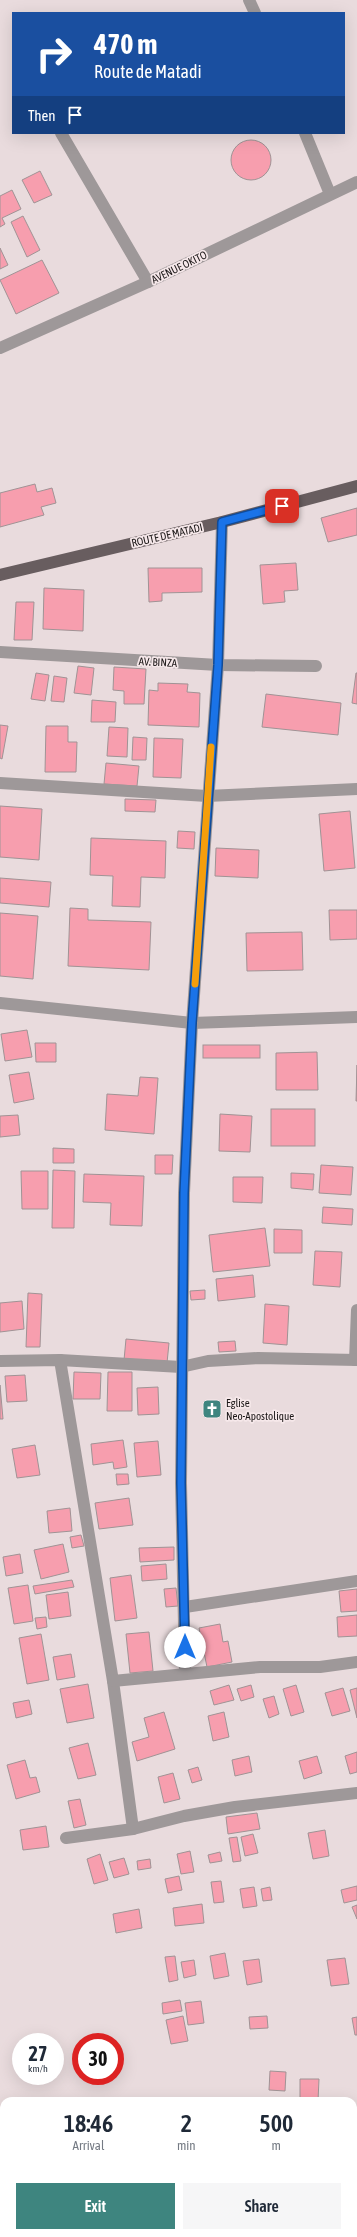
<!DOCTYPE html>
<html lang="en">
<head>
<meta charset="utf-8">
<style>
  :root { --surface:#fff; --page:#f6f6f7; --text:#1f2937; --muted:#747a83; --accent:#3e857f }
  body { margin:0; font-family:"Asap Condensed",sans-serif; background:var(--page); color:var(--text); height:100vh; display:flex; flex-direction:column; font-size:15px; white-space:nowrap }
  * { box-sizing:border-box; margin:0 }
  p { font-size:13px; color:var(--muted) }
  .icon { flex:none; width:22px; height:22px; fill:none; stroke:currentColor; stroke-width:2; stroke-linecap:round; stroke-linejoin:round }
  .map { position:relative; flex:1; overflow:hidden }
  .drawer { position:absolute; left:0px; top:2097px; width:357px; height:140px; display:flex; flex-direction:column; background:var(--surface); border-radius:12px 12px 0 0; box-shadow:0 4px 16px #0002 }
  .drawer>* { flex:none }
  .top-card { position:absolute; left:12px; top:12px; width:333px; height:122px; border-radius:0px; box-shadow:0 4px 16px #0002; background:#1a4fa0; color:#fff; overflow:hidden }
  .speed { position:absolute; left:12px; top:2033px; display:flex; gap:8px; font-size:20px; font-weight:700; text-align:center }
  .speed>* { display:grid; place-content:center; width:52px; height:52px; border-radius:50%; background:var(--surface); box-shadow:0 4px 16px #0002; line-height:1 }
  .speed small { font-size:10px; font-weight:400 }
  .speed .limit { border:6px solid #d22; background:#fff; color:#111 }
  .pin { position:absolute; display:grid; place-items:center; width:34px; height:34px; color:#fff; margin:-17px; border-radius:8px; box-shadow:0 2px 6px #0006 }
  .me { position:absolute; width:44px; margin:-22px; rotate:0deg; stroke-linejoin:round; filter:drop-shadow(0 0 3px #0008) }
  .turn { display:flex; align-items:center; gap:14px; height:84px; padding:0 16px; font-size:18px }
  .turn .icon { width:52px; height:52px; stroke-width:2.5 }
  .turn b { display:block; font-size:28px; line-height:34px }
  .then { display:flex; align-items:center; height:38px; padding:0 16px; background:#0003; gap:8px; font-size:15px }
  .eta { display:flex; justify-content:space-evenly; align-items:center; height:68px; text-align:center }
  .eta b { font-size:24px; font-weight:600; line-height:28px }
  .action { display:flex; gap:8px; margin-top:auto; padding:8px 16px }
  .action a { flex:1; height:46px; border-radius:0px; background:var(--accent); color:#fff; font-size:16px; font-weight:600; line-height:46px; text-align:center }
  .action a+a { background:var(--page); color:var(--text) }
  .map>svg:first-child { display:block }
  .building { fill:#f79eae; stroke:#a09395 }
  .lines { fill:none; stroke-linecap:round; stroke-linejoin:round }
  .minor { stroke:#9e9899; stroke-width:12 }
  .major { stroke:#685d5f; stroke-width:12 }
  .route-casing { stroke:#114b97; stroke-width:10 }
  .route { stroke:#1a73e8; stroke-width:7 }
  .slow { stroke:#f59e0b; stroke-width:7 }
  .labels { text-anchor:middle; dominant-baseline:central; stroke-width:3.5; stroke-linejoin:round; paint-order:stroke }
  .street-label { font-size:11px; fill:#1a1616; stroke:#f6e8ea }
  .poi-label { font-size:11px; fill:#1a1616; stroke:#f6e8ea; text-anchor:start }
</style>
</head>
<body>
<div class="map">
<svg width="357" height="2237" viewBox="0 0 357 2237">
  <rect width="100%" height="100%" fill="#e9dbdd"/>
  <g class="building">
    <circle cx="251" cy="160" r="20"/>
    <path d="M40 171 52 195 34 203 22 180Z"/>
    <path d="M12 190 21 209 2 218 5 224 0 227V196Z"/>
    <path d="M23 216 40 250 27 257 11 222Z"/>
    <path d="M0 248 8 265 0 269Z"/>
    <path d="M42 260 59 293 16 314 0 280Z"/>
    <path d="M35 484 37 492 52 488 56 503 41 507 44 515 0 527V493Z"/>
    <path d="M357 508V535L328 542 321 518Z"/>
    <path d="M296 563 298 590 284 591 285 602 263 604 260 565Z"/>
    <path d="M148 568H202V592L162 593V601L149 602Z"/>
    <path d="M44 588 84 590 83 631 43 629Z"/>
    <path d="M16 602H34L32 640H14Z"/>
    <path d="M78 666 94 668 91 695 74 693Z"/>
    <path d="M114 667 146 669 144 704H124V691L113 690Z"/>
    <path d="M36 673 49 675 45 701 31 699Z"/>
    <path d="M356 673H357V704L352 703Z"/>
    <path d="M54 676 67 678 64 702 51 701Z"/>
    <path d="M158 683 188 684 187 692 200 693 199 727 148 725 149 690 158 691Z"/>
    <path d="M266 694 341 703 338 735 262 727Z"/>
    <path d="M92 700 116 702 115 722H91Z"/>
    <path d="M0 725 8 726 2 759 0 758Z"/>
    <path d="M46 726H68V742H77L76 772H45Z"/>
    <path d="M109 727 128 728 127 757 107 756Z"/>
    <path d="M133 737 147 738 146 760H132Z"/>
    <path d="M154 738 183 739 181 778 153 777Z"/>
    <path d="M106 763 139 766 137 786 104 784Z"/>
    <path d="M125 799 156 800 155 812 125 811Z"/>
    <path d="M0 806 42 809 39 860 0 857Z"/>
    <path d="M350 811 355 868 324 871 319 814Z"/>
    <path d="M178 831 195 832 194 849 177 848Z"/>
    <path d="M91 838 166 841 165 878 141 877 140 907 112 906 113 876 90 875Z"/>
    <path d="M216 848 259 850 258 878 215 876Z"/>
    <path d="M0 878 51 882 49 907 0 903Z"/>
    <path d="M70 908 88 909V920L151 922 149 970 68 966Z"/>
    <path d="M329 910H357V939L330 940Z"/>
    <path d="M0 913 38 916 33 979 0 976Z"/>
    <path d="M302 932 303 970 247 971 246 933Z"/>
    <path d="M27 1030 32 1057 5 1061 1 1034Z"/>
    <path d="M35 1043H56V1062H36Z"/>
    <rect x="203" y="1045" width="57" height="13"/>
    <path d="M317 1052 318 1090H276V1053Z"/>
    <path d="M357 1065V1101H356Z"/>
    <path d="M29 1072 34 1099 14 1103 9 1075Z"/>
    <path d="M140 1077 158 1078 154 1134 105 1130 107 1094 138 1096Z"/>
    <rect x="271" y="1109" width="44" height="37"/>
    <path d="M220 1114 252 1116 250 1152 219 1151Z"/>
    <path d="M18 1115 20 1135 0 1137V1116Z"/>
    <path d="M53 1148 74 1149V1163H53Z"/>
    <path d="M155 1155H173L172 1174H155Z"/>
    <path d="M321 1165 353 1167 351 1195 319 1193Z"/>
    <path d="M53 1170 75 1171 74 1228H52Z"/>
    <path d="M21 1171H48V1209H22Z"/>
    <path d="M291 1173 314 1174 313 1190 291 1188Z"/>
    <path d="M84 1174 144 1176 142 1226 110 1225 111 1203 83 1202Z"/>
    <path d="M233 1177H263L262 1203 233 1202Z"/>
    <path d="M323 1207 353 1209 352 1225 322 1223Z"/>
    <path d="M265 1228 270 1266 213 1272 209 1235Z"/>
    <path d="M274 1229 302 1230V1253H274Z"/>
    <path d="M315 1251 342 1252 340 1287 313 1285Z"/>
    <path d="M253 1275 255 1297 218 1301 216 1279Z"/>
    <path d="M205 1290V1299L191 1300 190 1291Z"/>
    <path d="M28 1293 42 1294 40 1347H26Z"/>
    <path d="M22 1301 24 1329 0 1332V1303Z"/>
    <path d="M265 1304 289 1306 287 1345 263 1343Z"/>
    <path d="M126 1339 169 1343 167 1363 124 1360Z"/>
    <path d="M235 1341 236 1351 219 1352 218 1342Z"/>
    <path d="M74 1372 101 1373 100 1399H73Z"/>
    <path d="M108 1372H132V1411H107Z"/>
    <path d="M25 1375 27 1401 7 1402 5 1376Z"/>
    <path d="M0 1385 3 1419H0Z"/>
    <path d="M158 1387 159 1414 138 1415 137 1388Z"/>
    <path d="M123 1440 127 1467 114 1469 113 1462 93 1465 91 1444Z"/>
    <path d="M158 1441 161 1475 137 1477 134 1443Z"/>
    <path d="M35 1445 40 1475 17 1478 12 1449Z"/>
    <path d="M116 1474H128L129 1484 117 1485Z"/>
    <path d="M129 1498 133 1525 99 1529 95 1503Z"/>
    <path d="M70 1508 72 1531 49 1533 47 1511Z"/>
    <path d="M81 1535 84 1546 72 1548 70 1537Z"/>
    <path d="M63 1544 69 1572 41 1579 34 1550Z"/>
    <path d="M174 1547V1560L140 1562 139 1548Z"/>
    <path d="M20 1554 23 1573 6 1576 3 1557Z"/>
    <path d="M166 1564 167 1579 142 1581 141 1566Z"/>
    <path d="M131 1575 137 1618 115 1621 110 1578Z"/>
    <path d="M72 1580 74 1587 35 1594 33 1586Z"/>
    <path d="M28 1585 33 1621 14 1624 8 1588Z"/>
    <path d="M176 1588 178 1606 166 1607 164 1589Z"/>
    <path d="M357 1589V1611L341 1612 339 1591Z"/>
    <path d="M68 1592 71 1616 49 1619 46 1595Z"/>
    <path d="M357 1615V1636L338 1637 337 1617Z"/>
    <path d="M46 1617 47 1627 37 1629 35 1618Z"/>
    <path d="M220 1624 223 1642 228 1641 232 1662 207 1667 199 1628Z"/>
    <path d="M149 1632 153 1671 130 1673 126 1634Z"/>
    <path d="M41 1634 49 1680 27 1684 19 1638Z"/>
    <path d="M71 1654 75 1677 57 1680 53 1657Z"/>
    <path d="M88 1684 94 1718 67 1723 60 1689Z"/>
    <path d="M229 1685 234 1700 214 1705 210 1691Z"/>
    <path d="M251 1685 254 1697 241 1701 237 1689Z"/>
    <path d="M296 1685 304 1712 291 1716 283 1689Z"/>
    <path d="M343 1688 350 1711 332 1716 325 1693Z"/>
    <path d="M357 1688V1718L350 1690Z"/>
    <path d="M274 1696 279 1714 269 1718 263 1699Z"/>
    <path d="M29 1700 32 1714 16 1718 13 1703Z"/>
    <path d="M164 1712 175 1749 137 1761 132 1742 149 1737 144 1718Z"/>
    <path d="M224 1712 229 1737 213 1741 208 1716Z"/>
    <path d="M88 1743 96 1775 78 1779 69 1748Z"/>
    <path d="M357 1752V1772L350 1774 345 1756Z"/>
    <path d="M249 1756 252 1772 235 1776 232 1760Z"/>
    <path d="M317 1756 322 1773 304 1779 299 1761Z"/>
    <path d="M25 1760 30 1778 36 1777 40 1792 16 1799 7 1765Z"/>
    <path d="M198 1767 202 1780 192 1783 188 1770Z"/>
    <path d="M173 1773 180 1799 164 1803 158 1777Z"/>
    <path d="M80 1799 86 1825 74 1828 68 1801Z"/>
    <path d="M257 1813 260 1829 228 1834 226 1817Z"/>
    <path d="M46 1826 49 1847 23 1850 20 1830Z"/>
    <path d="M325 1830 329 1856 313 1859 308 1833Z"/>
    <path d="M253 1834 258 1853 245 1856 241 1837Z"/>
    <path d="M237 1837 241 1861 233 1862 229 1838Z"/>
    <path d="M190 1851 194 1872 181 1874 177 1854Z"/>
    <path d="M220 1852 222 1861 210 1863 208 1855Z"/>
    <path d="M100 1854 108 1880 94 1884 87 1859Z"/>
    <path d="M124 1858 129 1874 114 1878 109 1862Z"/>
    <path d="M150 1859 151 1868 138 1870 137 1861Z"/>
    <path d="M179 1876 182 1890 168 1893 165 1879Z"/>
    <path d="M221 1881 224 1902 214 1903 211 1882Z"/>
    <path d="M357 1886V1900L344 1903 341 1890Z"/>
    <path d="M254 1887 257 1906 243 1908 240 1889Z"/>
    <path d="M270 1887 272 1900 263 1901 261 1889Z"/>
    <path d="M202 1904 204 1923 175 1926 173 1908Z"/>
    <path d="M357 1905V1919L352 1907Z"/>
    <path d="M139 1909 142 1928 116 1933 113 1914Z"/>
    <path d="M225 1953 229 1976 214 1979 210 1956Z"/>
    <path d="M175 1956 178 1980 169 1982 165 1957Z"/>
    <path d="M345 1958 349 1984 331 1986 327 1960Z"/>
    <path d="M259 1959 262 1982 247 1985 243 1961Z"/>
    <path d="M194 1960 196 1975 184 1978 181 1962Z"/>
    <path d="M180 2000 182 2011 163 2014 162 2003Z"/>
    <path d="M201 2001 204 2023 188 2025 185 2003Z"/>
    <path d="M183 2016 188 2041 171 2044 166 2020Z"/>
    <path d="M267 2016 268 2028 250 2029 249 2017Z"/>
    <path d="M357 2017V2035H355L352 2018Z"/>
    <path d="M270 2071 286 2072 285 2091 269 2090Z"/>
    <path d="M300 2079H319L318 2101H300Z"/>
    <path d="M4 2216V2233H11L13 2237H0V2217Z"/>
  </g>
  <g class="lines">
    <g class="minor">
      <path d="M249 0 255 13"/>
      <path d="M61 133 148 282"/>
      <path d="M305 133 330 194"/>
      <path d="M0 348 148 282 357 182"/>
      <path d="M0 652 218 665 316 666"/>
      <path d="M0 783 207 796 357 789"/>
      <path d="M0 1003 192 1023 357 1017"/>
      <path d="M60 1360 113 1681 133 1829"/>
      <path d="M355 1360 357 1310"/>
      <path d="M0 1361 60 1360 181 1367 208 1361 258 1358 357 1360"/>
      <path d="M185 1607 357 1581"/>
      <path d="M185 1673 181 1483 184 1193 192 1023 218 665 222 522"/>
      <path d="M113 1681 260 1667H320L357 1662"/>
      <path d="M66 1838 133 1829 184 1816 235 1807 357 1793"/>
    </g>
    <path class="major" d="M0 575 222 522 357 486"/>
  </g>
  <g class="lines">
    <defs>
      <path id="route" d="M185 1647 181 1483 184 1193 192 1023 218 665 222 522 282 506"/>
    </defs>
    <use href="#route" class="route-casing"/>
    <use href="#route" class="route"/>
    <path class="slow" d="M195 984 211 747"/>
  </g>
  <defs>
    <symbol id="church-square" viewBox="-11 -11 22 22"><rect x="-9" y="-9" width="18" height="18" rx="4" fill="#3e857f" stroke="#f6e8ea"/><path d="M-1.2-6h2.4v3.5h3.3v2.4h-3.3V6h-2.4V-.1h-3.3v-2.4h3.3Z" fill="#fff"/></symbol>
  </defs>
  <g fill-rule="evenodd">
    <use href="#church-square" x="201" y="1398" width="22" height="22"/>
  </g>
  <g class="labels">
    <g class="street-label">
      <text transform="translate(179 267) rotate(-26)">AVENUE OKITO</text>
      <text transform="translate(167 535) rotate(-13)">ROUTE DE MATADI</text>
      <text transform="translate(158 662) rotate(3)">AV. BINZA</text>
    </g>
    <g class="poi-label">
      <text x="226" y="1403">Eglise<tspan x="226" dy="13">Neo-Apostolique</tspan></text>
    </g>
  </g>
</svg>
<div class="speed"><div>27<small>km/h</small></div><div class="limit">30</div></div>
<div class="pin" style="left:282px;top:506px;background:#d93025"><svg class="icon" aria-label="arrive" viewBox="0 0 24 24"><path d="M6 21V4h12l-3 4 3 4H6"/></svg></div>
<svg class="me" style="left:185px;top:1647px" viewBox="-20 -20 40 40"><circle r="19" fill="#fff"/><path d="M0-13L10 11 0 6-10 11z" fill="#1a73e8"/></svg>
<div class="top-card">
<div class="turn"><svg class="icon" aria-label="right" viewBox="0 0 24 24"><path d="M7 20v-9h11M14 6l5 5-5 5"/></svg><div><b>470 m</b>Route de Matadi</div></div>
<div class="then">Then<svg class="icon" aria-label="arrive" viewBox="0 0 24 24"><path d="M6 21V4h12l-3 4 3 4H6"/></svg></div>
</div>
<section class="drawer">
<div class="eta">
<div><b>18:46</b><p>Arrival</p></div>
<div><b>2</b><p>min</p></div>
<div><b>500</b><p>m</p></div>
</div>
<div class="action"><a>Exit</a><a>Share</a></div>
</section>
</div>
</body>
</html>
